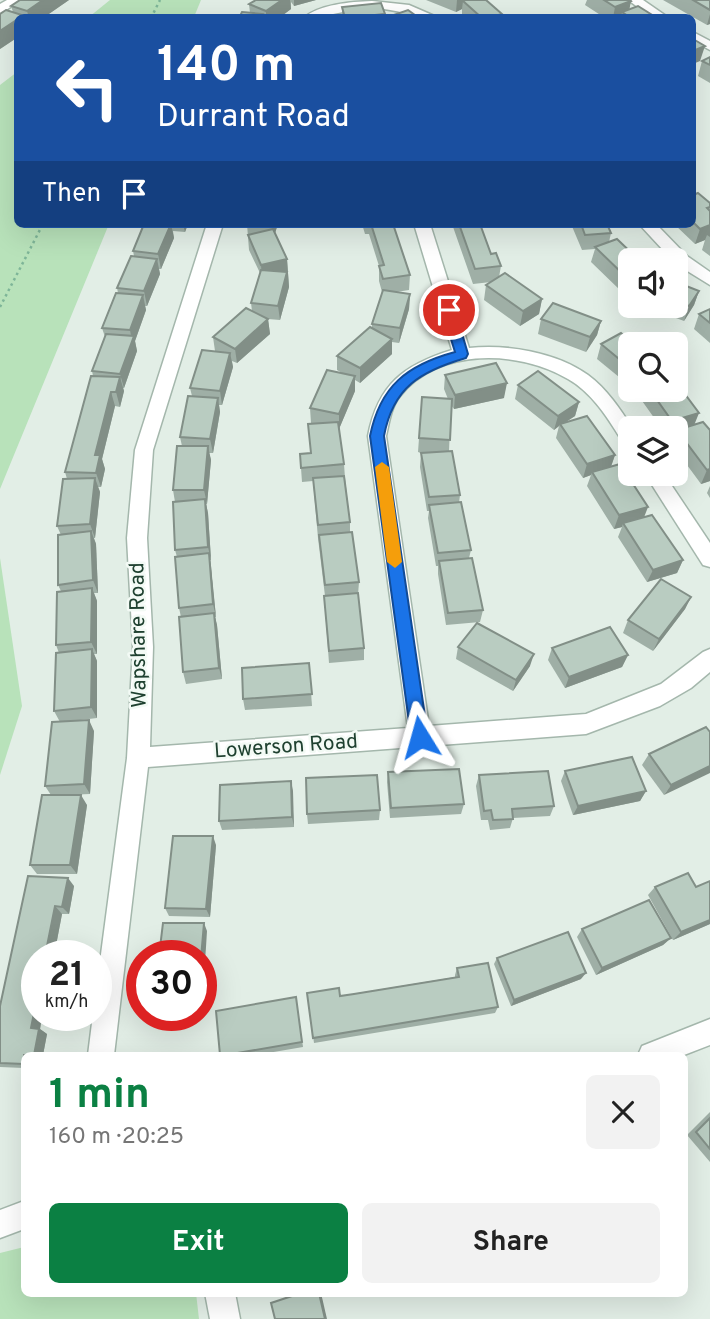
<!DOCTYPE html>
<html lang="en">
<head>
<meta charset="utf-8">
<style>
  :root { --surface:#fff; --page:#f2f2f2; --text:#222; --muted:#767676; --accent:#0b8043 }
  body { margin:0; font-family:Overpass,sans-serif; background:var(--page); color:var(--text); height:100vh; display:flex; flex-direction:column; font-size:26px; white-space:nowrap }
  * { box-sizing:border-box; margin:0 }
  p { font-size:23px; color:var(--muted) }
  .icon { flex:none; width:38px; height:38px; fill:none; stroke:currentColor; stroke-width:2; stroke-linecap:round; stroke-linejoin:round }
  .map { position:relative; flex:1; overflow:hidden }
  .panel { position:absolute; left:21px; top:1052px; width:667px; height:245px; display:flex; flex-direction:column; background:var(--surface); border-radius:10px; box-shadow:0 7px 28px #0002 }
  .panel>* { flex:none }
  .guide { position:absolute; left:14px; top:14px; width:682px; height:214px; border-radius:10px; box-shadow:0 7px 28px #0002; background:#1a4fa0; color:#fff; overflow:hidden }
  .controls { position:absolute; left:618px; top:248px; display:grid; gap:14px }
  .controls a { display:grid; place-items:center; width:70px; height:70px; border-radius:10px; background:var(--surface); box-shadow:0 7px 28px #0002; font-size:35px }
  .speed { position:absolute; left:21px; top:940px; display:flex; gap:14px; font-size:35px; font-weight:700; text-align:center }
  .speed>* { display:grid; place-content:center; width:91px; height:91px; border-radius:50%; background:var(--surface); box-shadow:0 7px 28px #0002; line-height:1 }
  .speed small { font-size:18px; font-weight:400 }
  .speed .limit { border:10px solid #d22; background:#fff; color:#111 }
  .pin { position:absolute; display:grid; place-items:center; width:60px; height:60px; color:#fff; margin:-30px; border:4px solid #fff; border-radius:50%; box-shadow:0 2px 7px #0007 }
  .me { position:absolute; width:77px; margin:-38px; rotate:352deg; stroke-linejoin:round; filter:drop-shadow(0 0 5px #0008) }
  .turn { display:flex; align-items:center; gap:24px; height:147px; padding:0 28px; font-size:32px }
  .turn .icon { width:91px; height:91px; stroke-width:2.5 }
  .turn b { display:block; font-size:49px; line-height:60px }
  .then { display:flex; align-items:center; height:66px; padding:0 28px; background:#0003; gap:14px; font-size:26px }
  .round { display:grid; place-items:center; flex:none; width:74px; height:74px; border-radius:10px; background:var(--page) }
  .overview { display:flex; align-items:center; justify-content:space-between; height:119px; padding:0 28px }
  h1 { font-size:42px; font-weight:700; line-height:52px; color:var(--accent) }
  .cta { display:flex; gap:14px; margin-top:auto; padding:14px 28px }
  .cta a { flex:1; height:80px; border-radius:10px; background:var(--accent); color:#fff; font-size:28px; font-weight:700; line-height:80px; text-align:center }
  .cta a+a { background:var(--page); color:var(--text) }
  .map>svg:first-child { display:block }
  .green { fill:#b8e2ba }
  .lines { fill:none; stroke-linecap:round; stroke-linejoin:round }
  .minor-casing { stroke:#a4b7ac; stroke-width:3 }
  .path { stroke:#7eb598; stroke-width:2.5; stroke-dasharray:2.5 3.5; stroke-linecap:butt }
  .minor { fill:#fff; fill-rule:evenodd }
  .wall { fill:#9fafa6 }
  .shaded-wall { fill:#828f87 }
  .building { fill:#b9ccc1; stroke:#828f87; stroke-width:2 }
  .route { fill:#1a73e8; stroke:#114b97; stroke-width:2 }
  .slow { fill:#f59e0b }
  .labels { text-anchor:middle; dominant-baseline:central; stroke-width:5; stroke-linejoin:round; paint-order:stroke }
  .street-label { font-size:21px; fill:#1f4130; stroke:#f3faf5 }
</style>
</head>
<body>
<div class="map">
<svg width="710" height="1319" viewBox="0 0 710 1319">
  <rect width="100%" height="100%" fill="#e2eee6"/>
  <g class="green">
    <path d="M110 0H201L194 17H89Z"/>
    <path d="M17 72 18 224H109L0 489V85Z"/>
    <path d="M0 558 22 706 0 775Z"/>
    <path d="M24 1247V1293H196L199 1319H0V1253Z"/>
  </g>
  <g class="lines">
    <defs>
      <g id="minor">
        <path d="M7 0H21L0 14V4Z"/>
        <path d="M628 0H643L669 18H653Z"/>
        <path d="M372 1 409 5 439 18C417 18 396 9 374 8 349 8 327 18 303 18 321 4 349 2 372 1Z"/>
        <path d="M693 32 710 41V50L693 41Z"/>
        <path d="M207 224H223L153 450 147 538 153 647 150 747 408 728 368 436C378 384 404 365 452 350L414 224H430L469 348C507 344 556 352 588 375 607 389 620 409 633 429H630V446L624 444C609 420 593 393 568 379 519 350 438 347 400 396 391 407 389 423 386 436L429 726 586 714 661 684 703 652 710 649V672L691 688 660 706 586 734 148 767 114 1055H88L93 1015H96V992L127 758 133 647 127 538 135 450Z"/>
        <path d="M639 224H656L687 256 710 272V285L676 264Z"/>
        <path d="M645 474H664L710 543V567L703 565Z"/>
        <path d="M710 1019V1045L684 1055H638L642 1046Z"/>
        <path d="M24 1201V1229L0 1238V1210Z"/>
        <path d="M205 1293H235L240 1319H210Z"/>
      </g>
    </defs>
    <use href="#minor" class="minor-casing"/>
    <g class="path">
      <path d="M151 18 160 0"/>
      <path d="M0 307 43 224"/>
    </g>
    <use href="#minor" class="minor"/>
  </g>
  <g class="wall">
    <path d="M69 0 43 18H18V37L0 49 13 12 11 6Z"/>
    <path d="M256 0H316L294 6 291 2V9L279 18H239L250 13 249 4Z"/>
    <path d="M426 0H486L502 14 501 18H464L462 16V9L456 12Z"/>
    <path d="M587 0H630L631 1 629 9 657 18H605L585 5Z"/>
    <path d="M663 0H710V24L707 25Z"/>
    <path d="M342 7 385 14V18H342Z"/>
    <path d="M710 57V83L698 76 702 61Z"/>
    <path d="M693 195 710 203V256L702 250 705 240 695 244 674 224H693Z"/>
    <path d="M144 224H188L185 232 173 231 174 238 161 269H159L160 274 147 306H145L146 310 135 341 137 351 124 388H123L124 391 120 407 115 406 102 459 105 469 101 487H98L100 492 95 538H94L96 544 98 593H94L97 601V654H94L97 661V718L64 722 94 731 90 794 66 795 87 805 77 874H37L30 865 51 795 45 786 60 722 54 711 59 653 56 645 61 591 58 585 61 535 57 526 67 479 65 472 93 376 92 371 105 337 102 328 118 293 117 288 134 256 133 251Z"/>
    <path d="M247 224H278L275 233 287 259 289 287 280 320 268 319 270 334 237 363 232 361 233 367 222 405H219L220 412 213 453H209L211 460 207 504H206L208 513 211 560H210L216 617H215L217 625 222 679 186 684 183 672 181 617 179 608 177 557 175 550V502L173 490 182 446 180 437 192 396 190 388 215 351 213 337 252 311 251 303 260 273 249 250Z"/>
    <path d="M362 224H393L410 275 409 290 396 292 410 294 409 309 399 343 392 342V354L360 383 355 380V391L339 429 344 464 345 478 350 522V532L359 582 358 595 364 648V660L329 663 325 609V596L318 538 313 481 302 482 301 468 311 453 308 424H316L311 423 310 408 344 374 337 370V356L372 328V324L382 292 379 281V266L369 234H365Z"/>
    <path d="M452 224H480L491 254 501 266 499 277 542 299 539 314 520 326 484 300 486 285 491 282 473 284Z"/>
    <path d="M571 224H607L611 233 609 242 640 261 621 291 591 262 595 249 582 250Z"/>
    <path d="M676 282 699 291 694 305 684 321 644 306H676Z"/>
    <path d="M710 309V343L694 329 699 314Z"/>
    <path d="M541 319 601 321 597 335 586 352 538 334Z"/>
    <path d="M601 344 630 345V386L597 359Z"/>
    <path d="M445 375 504 398 454 409 451 405 449 451 460 495 459 503 471 550 469 558 483 610 480 622 446 625 438 574V566H436L428 518 429 511H427L420 467 421 453 418 452 422 397 448 399 444 389Z"/>
    <path d="M518 385 579 402 575 416 566 422 615 455 611 467 644 517 683 560 677 573 647 582 618 537 622 527 614 529 587 486 591 475 583 478 556 438 559 426 554 430 515 399Z"/>
    <path d="M642 390H676L694 424 703 422 710 481 701 484 676 450V429H662L640 398Z"/>
    <path d="M710 486V498L707 493Z"/>
    <path d="M691 597 685 609 653 651 623 633 628 620Z"/>
    <path d="M458 647 530 666 513 691 456 659Z"/>
    <path d="M552 648 628 655 622 667 565 688 548 660Z"/>
    <path d="M309 663 312 706 245 710 243 699Z"/>
    <path d="M710 732 664 795 642 765 649 754Z"/>
    <path d="M565 771 646 791 640 801 573 815 561 781Z"/>
    <path d="M388 772 464 804 461 814 390 818 387 782Z"/>
    <path d="M479 775 554 806 550 816 513 818 510 828 490 830 488 820H481L476 786Z"/>
    <path d="M291 781 294 827 222 830 219 821Z"/>
    <path d="M380 810 379 820 308 824 307 814Z"/>
    <path d="M216 845 210 917 169 916 165 908Z"/>
    <path d="M28 876 74 886 69 914H62L40 1029 47 1034 43 1055H24V1068L0 1067V1006Z"/>
    <path d="M655 887 710 924 673 940 648 895Z"/>
    <path d="M582 929 671 938 663 945 596 975 577 937Z"/>
    <path d="M497 958 581 979 511 1006 494 964Z"/>
    <path d="M457 968 498 1007 495 1013 314 1043 307 993 340 996 455 977V975Z"/>
    <path d="M296 997 303 1047 256 1055H220Z"/>
    <path d="M710 1112V1162L687 1135Z"/>
  </g>
  <g class="shaded-wall">
    <path d="M43 0H69L43 18H29L27 11Z"/>
    <path d="M282 0H290L291 9 279 18H266V11Z"/>
    <path d="M294 0H316L294 6Z"/>
    <path d="M457 0H469L463 1 462 9 456 12Z"/>
    <path d="M631 1 628 16 622 12 621 18H613L615 7Z"/>
    <path d="M502 14 501 18H488Z"/>
    <path d="M710 14V24L707 25Z"/>
    <path d="M18 19V37L0 49V31Z"/>
    <path d="M705 46 700 61 693 64V51Z"/>
    <path d="M171 224 174 238 161 269 158 254Z"/>
    <path d="M183 224H188L185 232Z"/>
    <path d="M272 224H278L273 239Z"/>
    <path d="M710 225V237L707 235 705 240 695 244 700 229Z"/>
    <path d="M157 259 160 274 147 306 144 291Z"/>
    <path d="M287 259 289 287 280 320 278 306 262 280 261 265Z"/>
    <path d="M630 274V287L621 291 625 276Z"/>
    <path d="M699 291 694 305 684 321 689 306Z"/>
    <path d="M410 294 409 309 399 343 400 328Z"/>
    <path d="M143 295 146 310 135 341 137 351 124 388 120 374 132 341 130 330Z"/>
    <path d="M542 299 539 314 520 326 523 311Z"/>
    <path d="M268 319 270 334 237 363 235 349Z"/>
    <path d="M601 321 597 335 586 352 590 337Z"/>
    <path d="M392 339V354L360 383V368Z"/>
    <path d="M230 353 233 367 222 405 220 391Z"/>
    <path d="M355 376V391L339 429V414Z"/>
    <path d="M120 377 124 391 120 407 116 392Z"/>
    <path d="M507 383 504 398 454 409 455 395Z"/>
    <path d="M111 392 115 406 102 459 105 469 101 487 96 473 95 455Z"/>
    <path d="M218 398 220 412 213 453 210 439Z"/>
    <path d="M579 402 575 416 561 425 560 424 559 426 554 430 558 416Z"/>
    <path d="M699 413 693 428 677 430 676 433V429H669L672 421Z"/>
    <path d="M208 446 211 460 207 504 204 490Z"/>
    <path d="M615 455 610 469 592 472 591 475 583 478 587 464Z"/>
    <path d="M710 469V481L701 484 707 470Z"/>
    <path d="M95 478 100 492 95 538 90 524Z"/>
    <path d="M205 499 208 513 211 560 208 547Z"/>
    <path d="M648 507 643 520 623 523 622 527 614 529 619 515Z"/>
    <path d="M91 531 96 544 98 593 93 580Z"/>
    <path d="M209 553 211 566 216 617 213 604Z"/>
    <path d="M683 560 677 573 647 582 653 570Z"/>
    <path d="M92 588 97 601V654L91 642Z"/>
    <path d="M691 597 685 609 653 651 659 639Z"/>
    <path d="M214 613 217 625 222 679 219 668Z"/>
    <path d="M92 649 97 661V718L91 707Z"/>
    <path d="M534 654 530 666 513 691 516 680Z"/>
    <path d="M628 655 622 667 565 688 569 677Z"/>
    <path d="M89 720 94 731 90 794 84 784Z"/>
    <path d="M710 766V773L664 795 671 785Z"/>
    <path d="M291 781 293 791 294 827 292 817Z"/>
    <path d="M646 791 640 801 573 815 578 806Z"/>
    <path d="M81 795 87 805 77 874 70 865Z"/>
    <path d="M213 836 216 845 210 917 206 909Z"/>
    <path d="M68 878 74 886 69 914 62 907Z"/>
    <path d="M55 906 62 914 54 956H45Z"/>
    <path d="M710 920V924L673 940 681 932Z"/>
    <path d="M204 923 207 931 202 1009 201 958Z"/>
    <path d="M671 938 663 945 596 975 602 968Z"/>
    <path d="M586 973 581 979 511 1006 514 1000Z"/>
    <path d="M37 998V1015H42L40 1029 47 1034 43 1055H34L31 1028Z"/>
    <path d="M319 1293H321L327 1319H325Z"/>
  </g>
  <g class="building">
    <path d="M20 0H43L27 11 11 6Z"/>
    <path d="M256 0H282L266 11 249 4Z"/>
    <path d="M465 0H486L502 14 488 18H482L463 1Z"/>
    <path d="M604 0H630L631 1 615 7Z"/>
    <path d="M693 0H710V10Z"/>
    <path d="M381 3 385 14 345 18 342 7Z"/>
    <path d="M638 6 657 18H631L622 12Z"/>
    <path d="M6 10 22 15 18 18V19L0 31V14Z"/>
    <path d="M408 10 419 18H393L391 16Z"/>
    <path d="M242 12 263 14 261 18H239Z"/>
    <path d="M693 39 705 46 693 51Z"/>
    <path d="M710 57V65L702 61Z"/>
    <path d="M698 193 710 203V207L707 208 710 211V225L700 229 693 222V195Z"/>
    <path d="M144 224H171L158 254 133 251Z"/>
    <path d="M371 224H393L410 275 383 279 379 266 384 265Z"/>
    <path d="M459 224H480L491 254 496 253 501 266 475 269Z"/>
    <path d="M581 224H607L611 233 585 235Z"/>
    <path d="M273 229 287 259 261 265 248 235Z"/>
    <path d="M617 239 640 261H630V274L625 276 595 247Z"/>
    <path d="M131 256 157 259 144 291 117 288Z"/>
    <path d="M261 270 287 272 278 306 251 303Z"/>
    <path d="M505 273 542 299 523 311 486 285Z"/>
    <path d="M676 282 699 291 689 306 676 302Z"/>
    <path d="M383 290 410 294 400 328 372 324Z"/>
    <path d="M116 293 143 295 130 330 102 328Z"/>
    <path d="M553 303 601 321 590 337 541 319Z"/>
    <path d="M246 308 268 319 235 349 213 337Z"/>
    <path d="M710 309V323L699 314Z"/>
    <path d="M370 327 392 339 360 368 337 356Z"/>
    <path d="M621 333 636 345H630V368L601 344Z"/>
    <path d="M106 334 134 336 120 374 92 371Z"/>
    <path d="M202 350 230 353 220 391 190 388Z"/>
    <path d="M496 363 507 383 455 395 445 375Z"/>
    <path d="M327 370 355 376 339 414 310 408Z"/>
    <path d="M538 371 579 402 558 416 518 385Z"/>
    <path d="M91 376 120 377 116 392H111L95 455H100L96 473 65 472Z"/>
    <path d="M676 382 699 413 672 421 650 390H676Z"/>
    <path d="M188 396 218 398 210 439 180 437Z"/>
    <path d="M422 397 452 399 450 440 419 438Z"/>
    <path d="M587 416 615 455 587 464 560 424Z"/>
    <path d="M338 422 344 464 301 468 300 454 311 453 308 424Z"/>
    <path d="M703 422 710 430V469L707 470 677 430Z"/>
    <path d="M177 446H208L204 490H173Z"/>
    <path d="M452 451 460 495 429 497 421 453Z"/>
    <path d="M620 464 648 507 619 515 592 472Z"/>
    <path d="M344 476 350 522 318 525 313 478Z"/>
    <path d="M95 478 90 524 57 526 63 479Z"/>
    <path d="M205 499 208 547 175 550 173 502Z"/>
    <path d="M461 502 471 550 438 553 429 505Z"/>
    <path d="M652 515 683 560 653 570 623 523Z"/>
    <path d="M91 531 93 580 58 585V535Z"/>
    <path d="M352 532 359 582 325 585 319 535Z"/>
    <path d="M209 553 213 604 179 608 175 557Z"/>
    <path d="M472 558 483 610 448 613 439 561Z"/>
    <path d="M661 579 691 597 659 639 628 620Z"/>
    <path d="M92 588 91 642 56 645 57 592Z"/>
    <path d="M358 593 364 648 329 651 324 596Z"/>
    <path d="M214 613 219 668 183 672 179 617Z"/>
    <path d="M477 623 534 654 516 680 458 647Z"/>
    <path d="M610 627 628 655 569 677 552 648Z"/>
    <path d="M92 649 91 707 54 711 56 653Z"/>
    <path d="M309 663 312 694 243 699 242 668Z"/>
    <path d="M89 720 84 784 45 786 52 722Z"/>
    <path d="M706 727 710 732V766L671 785 649 754Z"/>
    <path d="M632 757 646 791 578 806 565 771Z"/>
    <path d="M459 769 464 804 391 808 388 772Z"/>
    <path d="M548 771 554 806 512 809 513 819 493 820 491 810 484 811 479 775Z"/>
    <path d="M377 775 380 810 307 814 306 778Z"/>
    <path d="M291 781 292 817 219 821 220 785Z"/>
    <path d="M42 795H81L70 865H30Z"/>
    <path d="M173 836H213L206 909 165 908Z"/>
    <path d="M688 873 696 887 710 881V920L681 932 655 887Z"/>
    <path d="M28 876 68 878 62 907 55 906 45 956H37V998L31 1028 39 1029 34 1055H24V1064L0 1063V1006Z"/>
    <path d="M649 900 671 938 602 968 582 929Z"/>
    <path d="M163 923H204L201 958V956H159Z"/>
    <path d="M568 932 586 973 514 1000 497 958Z"/>
    <path d="M488 963 498 1007 313 1038 307 993 339 988 340 996 354 994 459 977 457 968Z"/>
    <path d="M296 997 302 1042 226 1055H220L216 1011Z"/>
    <path d="M710 1118V1149L696 1132Z"/>
    <path d="M301 1293H319L325 1319H275L271 1303Z"/>
  </g>
  <path class="route" d="M449 306 455 310 468 354 466 358C421 371 393 387 384 436L428 737 426 742 420 744 414 742 411 737 370 436C380 386 407 365 455 352L442 310Z"/>
  <path class="slow" d="M382 462 389 467 402 562 395 568 387 562 375 467Z"/>
  <g class="labels">
    <g class="street-label">
      <text transform="translate(139 635) rotate(-91)">Wapshare Road</text>
      <text transform="translate(286 747) rotate(-4)">Lowerson Road</text>
    </g>
  </g>
</svg>
<div class="controls">
<a><svg class="icon" aria-label="sound" viewBox="0 0 24 24"><path d="M4 9h4l5-4v14l-5-4H4zM17 9q2 3 0 6"/></svg></a>
<a><svg class="icon" aria-label="search" viewBox="0 0 24 24"><circle cx="10" cy="10" r="6"/><path d="M15 15l6 6"/></svg></a>
<a><svg class="icon" aria-label="layers" viewBox="0 0 24 24"><path d="M12 4l9 5-9 5-9-5zM3 14l9 5 9-5"/></svg></a>
</div>
<div class="speed"><div>21<small>km/h</small></div><div class="limit">30</div></div>
<div class="pin" style="left:449px;top:310px;background:#d93025"><svg class="icon" aria-label="arrive" viewBox="0 0 24 24"><path d="M6 21V4h12l-3 4 3 4H6"/></svg></div>
<svg class="me" style="left:420px;top:737px" viewBox="-20 -20 40 40"><path d="M0-17L14 15 0 8-14 15z" fill="#1a73e8" stroke="#fff" stroke-width="4"/></svg>
<div class="guide">
<div class="turn"><svg class="icon" aria-label="left" viewBox="0 0 24 24"><path d="M17 20v-9H6M10 6l-5 5 5 5"/></svg><div><b>140 m</b>Durrant Road</div></div>
<div class="then">Then<svg class="icon" aria-label="arrive" viewBox="0 0 24 24"><path d="M6 21V4h12l-3 4 3 4H6"/></svg></div>
</div>
<section class="panel">
<div class="overview"><div><h1>1 min</h1><p>160 m · 20:25</p></div><a class="round"><svg class="icon" aria-label="close" viewBox="0 0 24 24"><path d="M6 6l12 12M18 6L6 18"/></svg></a></div>
<div class="cta"><a>Exit</a><a>Share</a></div>
</section>
</div>
</body>
</html>
